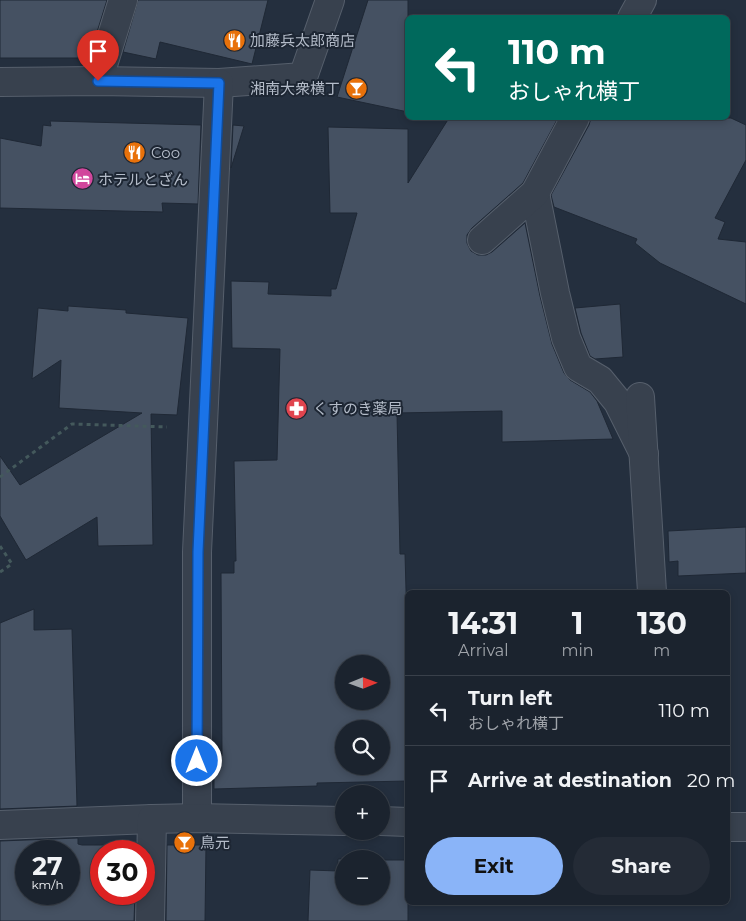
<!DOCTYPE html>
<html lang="en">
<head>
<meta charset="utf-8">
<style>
  :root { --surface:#1b232e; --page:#242b36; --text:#f1f3f6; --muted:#a0a4aa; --line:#39404a; --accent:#8ab4f8 }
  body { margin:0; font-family:Montserrat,"Noto Sans JP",sans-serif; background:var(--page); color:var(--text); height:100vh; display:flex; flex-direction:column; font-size:19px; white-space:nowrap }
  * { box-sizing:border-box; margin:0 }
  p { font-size:16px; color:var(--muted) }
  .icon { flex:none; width:28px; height:28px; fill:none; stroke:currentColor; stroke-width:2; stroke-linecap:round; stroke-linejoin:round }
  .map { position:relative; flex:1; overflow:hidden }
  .drawer { position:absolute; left:405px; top:590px; width:325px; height:315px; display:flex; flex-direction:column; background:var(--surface); border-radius:8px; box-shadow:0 2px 8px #0003,0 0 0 1px var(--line) }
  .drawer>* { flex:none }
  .hud { position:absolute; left:405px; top:15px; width:325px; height:105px; border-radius:8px; box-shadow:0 2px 8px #0003,0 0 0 1px var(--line); background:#00695c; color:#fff; overflow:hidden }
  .needle { width:32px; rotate:89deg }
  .controls { position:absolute; left:335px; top:655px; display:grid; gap:10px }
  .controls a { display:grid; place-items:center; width:55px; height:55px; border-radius:50%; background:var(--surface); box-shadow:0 2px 8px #0003,0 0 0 1px var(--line); font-size:25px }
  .speed { position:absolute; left:15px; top:840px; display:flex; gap:10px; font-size:25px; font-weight:700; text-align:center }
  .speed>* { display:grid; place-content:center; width:65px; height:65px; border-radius:50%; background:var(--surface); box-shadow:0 2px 8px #0003,0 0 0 1px var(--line); line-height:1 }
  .speed small { font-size:12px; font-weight:400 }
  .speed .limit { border:8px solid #d22; background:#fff; color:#111 }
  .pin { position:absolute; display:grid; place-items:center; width:42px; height:42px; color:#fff; margin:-51px -21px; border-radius:50% 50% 50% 0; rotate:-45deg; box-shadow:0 0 5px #0007 }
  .pin .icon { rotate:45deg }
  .me { position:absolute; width:55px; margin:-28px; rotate:0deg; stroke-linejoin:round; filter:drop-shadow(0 0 4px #0008) }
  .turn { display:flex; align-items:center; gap:18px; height:105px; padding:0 20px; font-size:22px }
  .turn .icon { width:65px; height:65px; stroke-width:2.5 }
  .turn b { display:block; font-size:35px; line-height:42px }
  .eta { display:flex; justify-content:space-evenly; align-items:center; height:85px; text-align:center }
  .eta b { font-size:30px; font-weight:700; line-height:35px }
  .button { display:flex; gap:10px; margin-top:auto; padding:10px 20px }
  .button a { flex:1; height:58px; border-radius:30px; background:var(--accent); color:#111; font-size:20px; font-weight:700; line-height:58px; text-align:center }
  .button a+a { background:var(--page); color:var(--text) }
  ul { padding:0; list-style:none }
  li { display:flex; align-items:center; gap:15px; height:70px; padding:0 20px; border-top:1px solid var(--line) }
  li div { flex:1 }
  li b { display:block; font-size:19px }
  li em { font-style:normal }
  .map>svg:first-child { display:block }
  .building { fill:#455162; stroke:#1f2835; fill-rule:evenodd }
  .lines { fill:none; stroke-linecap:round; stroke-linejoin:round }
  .minor-casing { stroke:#565f6c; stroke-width:30 }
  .path { stroke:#44595c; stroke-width:3; stroke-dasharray:4 4; stroke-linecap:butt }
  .minor { stroke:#38414e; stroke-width:28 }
  .route-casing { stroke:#114b97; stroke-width:12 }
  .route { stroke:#1a73e8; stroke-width:9 }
  .labels { text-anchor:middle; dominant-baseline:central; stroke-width:4; stroke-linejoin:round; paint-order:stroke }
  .poi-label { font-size:15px; fill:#b4bcc9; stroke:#1d2633; text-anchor:start }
</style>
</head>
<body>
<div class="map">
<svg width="746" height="921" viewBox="0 0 746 921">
  <rect width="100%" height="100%" fill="#242f3e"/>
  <g class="building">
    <path d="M0 0H107L93 45 89 44 83 58H0Z"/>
    <path d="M138 0H268L252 64 160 42 156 59 123 52Z"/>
    <path d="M368 0H408V112L337 97Z"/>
    <path d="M449 118H558L523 183 472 228 467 235V243L471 251 478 255H486L492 252 525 223 540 296 552 344 564 373 570 380 590 392 597 401 613 439 502 442V411L397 413 400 554H405L408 660V781L317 783V786L214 789V755L222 756 221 573H234V561H236L234 461 277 460 280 349 232 348 231 281 269 282 268 294 331 296V289H336L357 213H330L328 127 408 129V183ZM344 664H381V701H344ZM344 729H381V766H344Z"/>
    <path d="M591 118H731L746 125V160L715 218 725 222 718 239 746 242V304L660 263 635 243 637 239 554 207 551 195 589 125Z"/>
    <path d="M50 121 201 125 198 204 162 203 163 212 0 208V138L41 146 43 125 51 126Z"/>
    <path d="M233 125 244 126 231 168Z"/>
    <path d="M620 304 623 357 595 359 590 356 581 333 575 308Z"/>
    <path d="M68 306 126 310V313L188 318 177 415 151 414 153 545 98 546 97 517 26 560 0 516V456L20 485 142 413 59 408 61 360 32 379 38 308 68 311Z"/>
    <path d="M746 527V573L678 576V561L669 562 668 531Z"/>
    <path d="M34 609V630L72 629 77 806 0 809V623Z"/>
    <path d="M78 838V844L82 845H136V851H101V894H135L134 921H0V841ZM26 851H69V894H26Z"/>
    <path d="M167 845H206L205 921H166Z"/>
    <path d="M338 859H344V896H381V860H408V921H308L310 870 338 871Z"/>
  </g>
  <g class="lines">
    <defs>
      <g id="minor">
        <path d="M632 18 642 0"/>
        <path d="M98 81 123 0"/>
        <path d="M0 82 98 81 219 83 303 77 330 0"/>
        <path d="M535 193 555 293 566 338 578 367 600 380 618 402 644 454"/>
        <path d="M482 240 535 193 575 118"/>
        <path d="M640 397 652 592"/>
        <path d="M197 818V552L219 83"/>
        <path d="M381 821 408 822"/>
        <path d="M0 825 152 819"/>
        <path d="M728 827H746"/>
        <path d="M150 921 152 819 197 818 344 821"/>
      </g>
    </defs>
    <use href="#minor" class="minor-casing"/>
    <g class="path">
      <path d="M0 477 72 424 167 427"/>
      <path d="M0 546 12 564 0 572"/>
    </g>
    <use href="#minor" class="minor"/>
  </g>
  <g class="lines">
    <defs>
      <path id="route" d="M98 81 219 83 198 552 197 761"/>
    </defs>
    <use href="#route" class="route-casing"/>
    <use href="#route" class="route"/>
  </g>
  <defs>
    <symbol id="restaurant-disc" viewBox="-11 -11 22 22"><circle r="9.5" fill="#e8710a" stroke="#1d2633"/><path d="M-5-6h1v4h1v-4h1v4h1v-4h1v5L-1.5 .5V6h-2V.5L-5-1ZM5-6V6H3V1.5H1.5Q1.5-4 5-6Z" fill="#fff"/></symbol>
    <symbol id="bar-disc" viewBox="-11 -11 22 22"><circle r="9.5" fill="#e8710a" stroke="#1d2633"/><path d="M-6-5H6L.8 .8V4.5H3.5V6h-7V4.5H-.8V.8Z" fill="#fff"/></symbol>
    <symbol id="hotel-disc" viewBox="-11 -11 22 22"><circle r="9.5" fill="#d1479c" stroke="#1d2633"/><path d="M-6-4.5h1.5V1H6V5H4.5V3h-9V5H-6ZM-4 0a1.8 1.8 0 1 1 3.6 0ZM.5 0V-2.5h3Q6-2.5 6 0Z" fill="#fff"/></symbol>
    <symbol id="pharmacy-disc" viewBox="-11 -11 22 22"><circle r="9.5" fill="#e0444e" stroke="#1d2633"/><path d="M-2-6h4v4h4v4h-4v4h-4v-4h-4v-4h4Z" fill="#fff"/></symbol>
  </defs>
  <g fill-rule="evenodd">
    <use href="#restaurant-disc" x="222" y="28" width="25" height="25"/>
    <use href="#bar-disc" x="344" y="76" width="25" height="25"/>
    <use href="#restaurant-disc" x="122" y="140" width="25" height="25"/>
    <use href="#hotel-disc" x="70" y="166" width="25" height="25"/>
    <use href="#pharmacy-disc" x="284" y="396" width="25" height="25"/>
    <use href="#bar-disc" x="172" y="830" width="25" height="25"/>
  </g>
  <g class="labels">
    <g class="poi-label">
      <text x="250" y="40">加藤兵太郎商店</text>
      <text x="340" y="88" text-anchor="end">湘南大衆横丁</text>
      <text x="151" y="152">Coo</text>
      <text x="98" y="179">ホテルとざん</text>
      <text x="313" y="408">くすのき薬局</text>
      <text x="200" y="842">鳥元</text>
    </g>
  </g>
</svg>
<div class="controls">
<a><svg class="needle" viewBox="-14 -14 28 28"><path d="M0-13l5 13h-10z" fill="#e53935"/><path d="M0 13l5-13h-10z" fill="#a0a4aa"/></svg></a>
<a><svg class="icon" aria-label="search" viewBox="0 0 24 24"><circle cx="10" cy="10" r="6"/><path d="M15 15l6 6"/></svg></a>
<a>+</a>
<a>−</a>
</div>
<div class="speed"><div>27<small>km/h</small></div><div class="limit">30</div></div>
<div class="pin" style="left:98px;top:81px;background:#d93025"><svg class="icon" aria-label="arrive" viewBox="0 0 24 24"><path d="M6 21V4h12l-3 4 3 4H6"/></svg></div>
<svg class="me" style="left:197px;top:761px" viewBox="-20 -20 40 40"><circle r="17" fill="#1a73e8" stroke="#fff" stroke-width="3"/><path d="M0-11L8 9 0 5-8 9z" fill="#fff"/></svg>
<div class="hud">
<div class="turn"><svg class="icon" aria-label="left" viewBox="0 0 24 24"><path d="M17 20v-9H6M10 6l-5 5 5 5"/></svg><div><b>110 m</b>おしゃれ横丁</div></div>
</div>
<section class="drawer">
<div class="eta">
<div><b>14:31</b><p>Arrival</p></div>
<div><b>1</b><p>min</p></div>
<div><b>130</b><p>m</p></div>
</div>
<ul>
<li><svg class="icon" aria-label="left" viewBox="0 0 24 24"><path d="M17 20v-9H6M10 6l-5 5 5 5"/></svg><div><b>Turn left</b><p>おしゃれ横丁</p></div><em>110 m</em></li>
<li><svg class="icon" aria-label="arrive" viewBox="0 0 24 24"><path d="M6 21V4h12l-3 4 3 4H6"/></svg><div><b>Arrive at destination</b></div><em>20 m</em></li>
</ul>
<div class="button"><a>Exit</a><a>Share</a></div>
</section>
</div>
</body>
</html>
